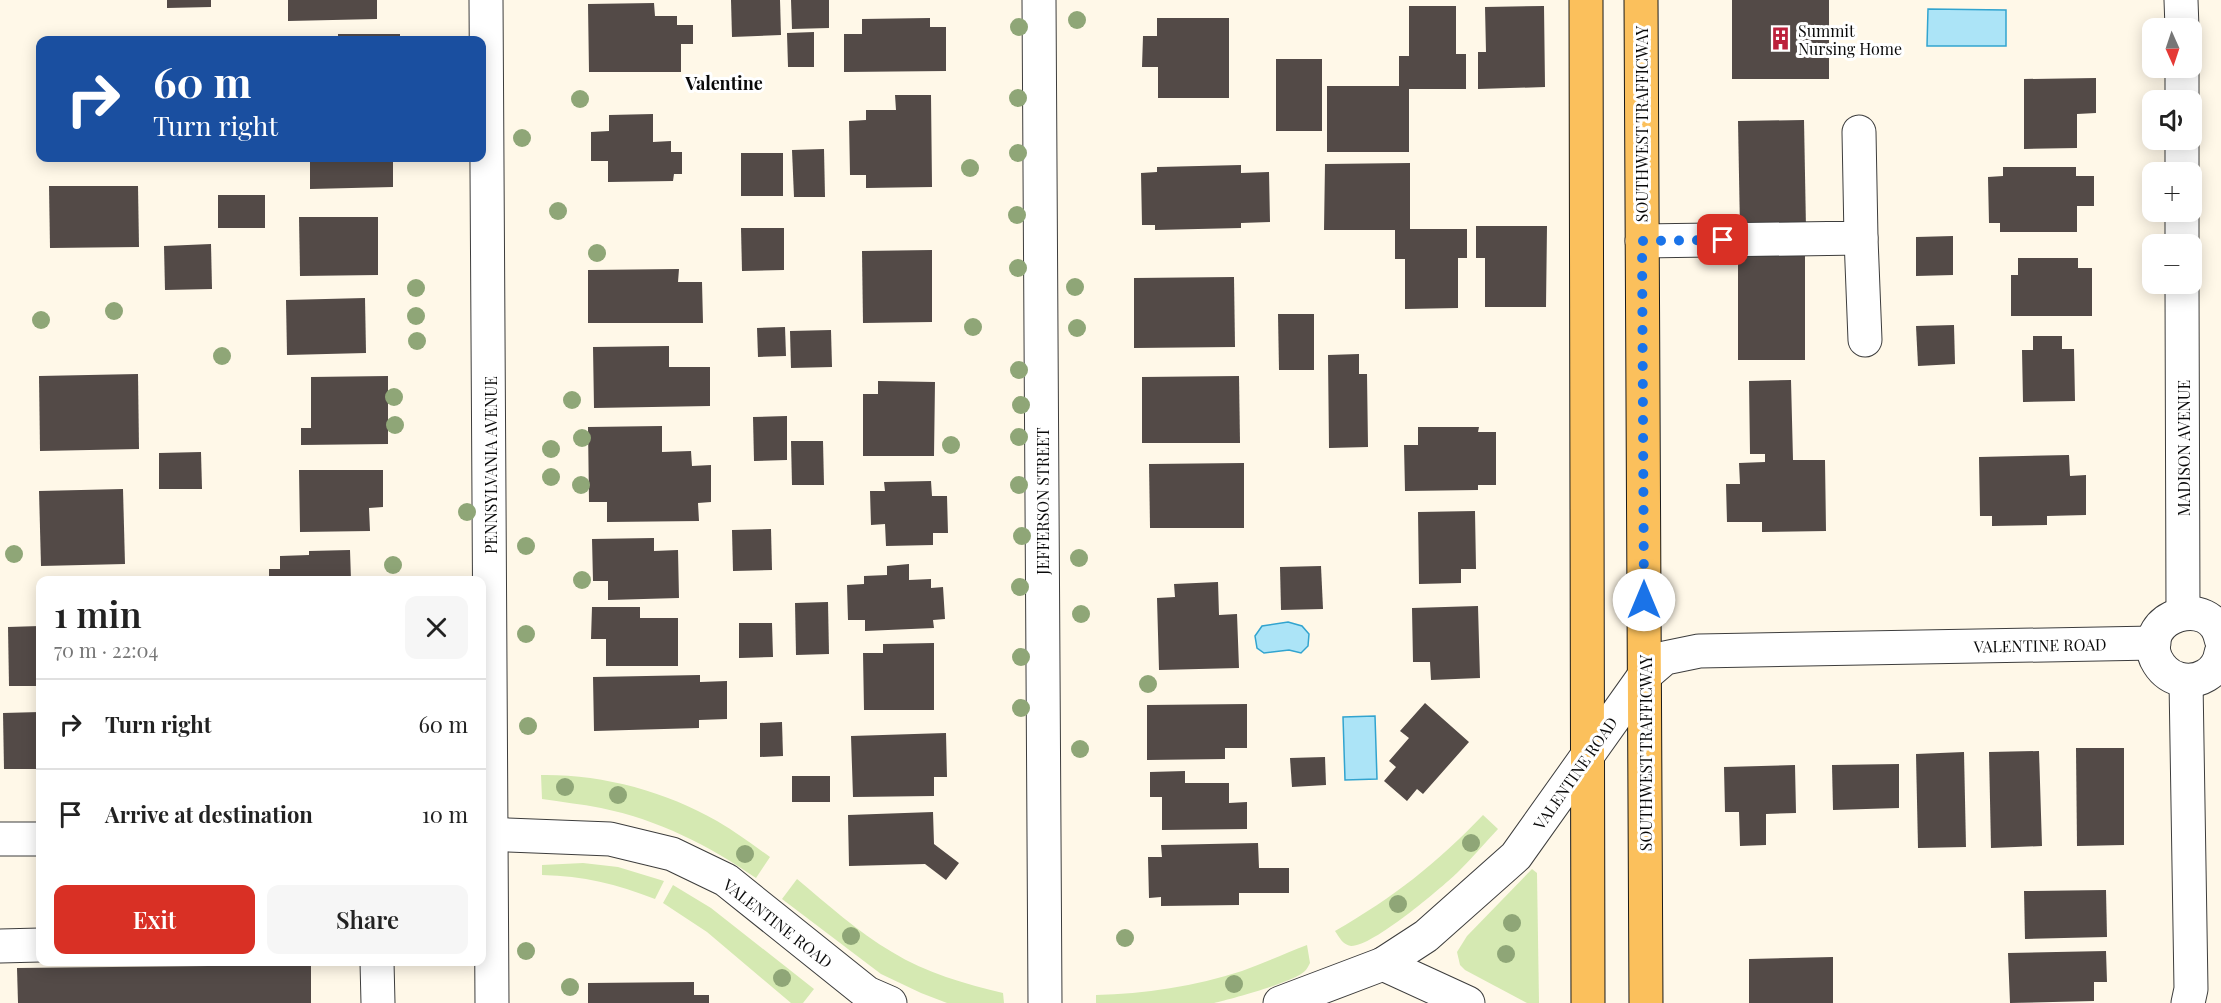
<!DOCTYPE html>
<html lang="en">
<head>
<meta charset="utf-8">
<style>
  :root { --surface:#fff; --page:#f6f6f6; --text:#222; --muted:#767676; --line:#e0e0e0; --accent:#d93025 }
  body { margin:0; font-family:"Playfair Display",serif; background:var(--page); color:var(--text); height:100vh; display:flex; flex-direction:column; font-size:22px; white-space:nowrap }
  * { box-sizing:border-box; margin:0 }
  p { font-size:20px; color:var(--muted) }
  .icon { flex:none; width:33px; height:33px; fill:none; stroke:currentColor; stroke-width:2; stroke-linecap:round; stroke-linejoin:round }
  .map { position:relative; flex:1; overflow:hidden }
  .drawer { position:absolute; left:36px; top:576px; width:450px; height:390px; display:flex; flex-direction:column; background:var(--surface); border-radius:12px; box-shadow:0 3px 15px #0003 }
  .drawer>* { flex:none }
  .top-card { position:absolute; left:36px; top:36px; width:450px; height:126px; border-radius:12px; box-shadow:0 3px 15px #0003; background:#1a4fa0; color:#fff; overflow:hidden }
  .needle { width:39px; rotate:177deg }
  .fabs { position:absolute; left:2142px; top:18px; display:grid; gap:12px }
  .fabs a { display:grid; place-items:center; width:60px; height:60px; border-radius:12px; background:var(--surface); box-shadow:0 3px 15px #0003; font-size:30px }
  .pin { position:absolute; display:grid; place-items:center; width:51px; height:51px; color:#fff; margin:-26px; border-radius:12px; box-shadow:0 3px 9px #0006 }
  .me { position:absolute; width:66px; margin:-33px; rotate:0deg; stroke-linejoin:round; filter:drop-shadow(0 0 4px #0008) }
  .turn { display:flex; align-items:center; gap:21px; height:126px; padding:0 18px; font-size:27px }
  .turn .icon { width:78px; height:78px; stroke-width:2.5 }
  .turn b { display:block; font-size:42px; line-height:51px }
  .round { display:grid; place-items:center; flex:none; width:63px; height:63px; border-radius:12px; background:var(--page) }
  .overview { display:flex; align-items:center; justify-content:space-between; height:102px; padding:0 18px }
  h1 { font-size:36px; font-weight:600; line-height:45px }
  .action { display:flex; gap:12px; margin-top:auto; padding:12px 18px }
  .action a { flex:1; height:69px; border-radius:12px; background:var(--accent); color:#fff; font-size:24px; font-weight:600; line-height:69px; text-align:center }
  .action a+a { background:var(--page); color:var(--text) }
  ul { padding:0; list-style:none }
  li { display:flex; align-items:center; gap:18px; height:90px; padding:0 18px; border-top:2px solid var(--line) }
  li div { flex:1 }
  li b { display:block; font-size:22px }
  li em { font-style:normal }
  .map>svg:first-child { display:block }
  .green { fill:#d5e9b2 }
  .water { fill:#ace4f7; stroke:#32a4cf; stroke-width:1.5 }
  .building { fill:#534a47 }
  .lines { fill:none; stroke-linecap:round; stroke-linejoin:round }
  .minor-casing { stroke:#3d3d3d; stroke-width:35 }
  .major-casing { stroke:#1b1b1b; stroke-width:35 }
  .minor { stroke:#fff; stroke-width:33 }
  .major { stroke:#fbc05c; stroke-width:33 }
  .tree { fill:#8fa677 }
  .route { stroke:#1a73e8; stroke-width:10; stroke-dasharray:0 18 }
  .labels { text-anchor:middle; dominant-baseline:central; stroke-width:6; stroke-linejoin:round; paint-order:stroke }
  .poi-label { font-size:16px; fill:#0a0a0a; stroke:#fff; text-anchor:start }
  .street-label { font-size:16px; fill:#0a0a0a; stroke:#fff }
  .neighbourhood-label { font-size:18px; font-weight:bold; fill:#0a0a0a; stroke:#fff }
</style>
</head>
<body>
<div class="map">
<svg width="2221" height="1003" viewBox="0 0 2221 1003">
  <rect width="100%" height="100%" fill="#fff8e8"/>
  <g class="green">
    <path d="M541 775C601 774 665 791 717 821 736 832 753 845 770 857L756 878C708 845 659 820 601 808 581 804 561 802 542 799Z"/>
    <path d="M1483 815 1498 829C1485 843 1471 859 1457 873 1440 889 1372 947 1351 946 1343 945 1339 937 1335 931 1394 897 1436 864 1483 815Z"/>
    <path d="M583 863 618 867 664 881 655 899C616 884 584 876 542 875V865Z"/>
    <path d="M1532 869 1537 873 1539 1003H1527L1465 970 1460 965 1457 952 1467 936Z"/>
    <path d="M797 879C827 904 858 932 892 952 926 973 965 984 1003 993L1004 1003H947L921 993 881 974 782 899Z"/>
    <path d="M673 885 711 908 814 989 803 1003H791L707 932 663 903Z"/>
    <path d="M1307 945 1310 963C1309 965 1307 969 1305 971 1294 982 1231 999 1214 1003H1096V995C1144 994 1196 986 1242 971 1264 963 1286 953 1307 945Z"/>
  </g>
  <g class="water">
    <path d="M1928 9 2006 10V46H1927Z"/>
    <path d="M1288 622 1302 626 1309 634 1308 646 1301 653 1289 650 1264 653 1257 648 1255 636 1262 626Z"/>
    <path d="M1375 716 1377 779 1345 780 1343 717Z"/>
  </g>
  <g class="building">
    <path d="M167 0H211V7L167 8Z"/>
    <path d="M288 0H377V19L288 21Z"/>
    <path d="M731 0H780L781 35 732 37Z"/>
    <path d="M791 0H829V28L792 29Z"/>
    <rect x="1732" y="0" width="97" height="79"/>
    <path d="M654 3 655 16H677V25H693V44H681V72H589L588 4Z"/>
    <path d="M1409 6H1456V54H1466V89H1409V152H1327V86H1399V56H1409Z"/>
    <path d="M1544 6 1545 87 1478 89V52H1486L1485 7Z"/>
    <path d="M930 18V27H946V71L844 72V34H862V19Z"/>
    <path d="M1157 18H1229V98H1158V67H1142L1143 36H1157Z"/>
    <path d="M814 32V67H788L787 33Z"/>
    <rect x="338" y="34" width="62" height="6"/>
    <rect x="1276" y="59" width="46" height="72"/>
    <path d="M2096 78V113L2077 114V148L2024 149V79Z"/>
    <path d="M895 95H931L932 187 866 188V175H850L849 121 866 120V110H896Z"/>
    <path d="M653 114V142L671 141V152H682V174H674L673 181 608 182V161H591V132L609 131V115Z"/>
    <path d="M1804 120 1806 229 1740 230 1738 121Z"/>
    <path d="M824 149 825 197H794L792 150Z"/>
    <rect x="741" y="153" width="42" height="43"/>
    <path d="M310 158H393V187L310 189Z"/>
    <path d="M1410 163V229H1467V258H1458V308L1405 309V259H1395V230H1324L1325 164Z"/>
    <path d="M1241 165V173L1269 172 1270 222 1241 223V228L1155 230V225H1142L1141 173 1157 172V167Z"/>
    <path d="M2003 167H2076V176H2094V206H2077V232H2000V223H1989L1988 177 2003 176Z"/>
    <path d="M49 186H138L139 247 50 248Z"/>
    <rect x="218" y="195" width="47" height="33"/>
    <path d="M299 217H378V275L300 276Z"/>
    <path d="M1476 226H1547L1546 307H1485V258H1476Z"/>
    <path d="M741 228H784V270L742 271Z"/>
    <path d="M1953 236V275L1916 276V237Z"/>
    <path d="M211 244 212 289 165 290 164 246Z"/>
    <path d="M932 250V322L863 323 862 251Z"/>
    <rect x="1738" y="251" width="67" height="109"/>
    <path d="M2018 258H2078V268H2092V316H2011V275H2018Z"/>
    <path d="M679 269 678 282H702L703 323H588V270Z"/>
    <path d="M1234 277 1235 347 1134 348V278Z"/>
    <path d="M365 298 366 353 287 355 286 300Z"/>
    <path d="M1278 314H1314V370H1279Z"/>
    <path d="M1954 325 1955 364 1918 366 1916 326Z"/>
    <path d="M785 327 786 356 758 357 757 328Z"/>
    <path d="M831 330 832 367 791 368 790 331Z"/>
    <path d="M2033 336H2062V349H2074L2075 401 2023 402 2022 350H2033Z"/>
    <path d="M669 346V367H710V406L594 408 593 347Z"/>
    <path d="M1359 354V374H1367L1368 447 1329 448 1328 355Z"/>
    <path d="M138 374 139 449 40 451 39 376Z"/>
    <path d="M388 376V444L301 445V428H311V377Z"/>
    <path d="M1239 376 1240 443H1142V377Z"/>
    <path d="M1791 380 1793 460H1825L1826 531 1762 532V522H1727L1726 484H1740L1739 463 1765 462V454H1750L1749 381Z"/>
    <path d="M878 381 935 382 934 456H863V394H878Z"/>
    <path d="M787 416V460L754 461 753 417Z"/>
    <path d="M662 426V452L691 451 692 466 711 465V502L698 503 699 521 607 522V502H589L588 427Z"/>
    <path d="M1418 427H1479L1478 432H1496V485H1478V490L1405 491 1404 445H1418Z"/>
    <path d="M791 441H823L824 485H792Z"/>
    <path d="M201 452 202 489H159V453Z"/>
    <path d="M2069 455 2070 476 2086 475V515L2047 516V525L1992 526V516H1980L1979 457Z"/>
    <path d="M1244 463V528H1150L1149 464Z"/>
    <path d="M299 470H383V507L369 508 370 531 300 532Z"/>
    <path d="M931 481 932 496H947L948 533H933V545L886 546 885 524 871 525 870 491H885L884 482Z"/>
    <path d="M123 489 125 564 41 566 39 491Z"/>
    <path d="M1475 511 1476 569H1461V583L1419 584 1418 512Z"/>
    <path d="M771 529 772 570 733 571 732 530Z"/>
    <path d="M654 538V551L678 550 679 598 608 600V581H593L592 539Z"/>
    <path d="M350 550 351 580H269V569H280V556L309 555V551Z"/>
    <path d="M909 564V580L931 579V588L943 587 945 619 933 620 934 628 865 631V620H848L847 585 864 584V576L887 575V566Z"/>
    <path d="M1321 566 1323 609 1281 610 1280 567Z"/>
    <path d="M1218 582 1219 615 1237 614 1239 668 1159 670 1157 598 1175 597 1174 584Z"/>
    <path d="M828 602 829 654 796 655 795 603Z"/>
    <path d="M1478 606 1480 678 1431 680 1430 662H1413L1412 608Z"/>
    <path d="M592 607H640V618H678V666H606V639H591Z"/>
    <path d="M739 623H772L773 657 739 658Z"/>
    <path d="M40 626V686H9L8 627Z"/>
    <path d="M934 643V710H864L863 653H883V644Z"/>
    <path d="M700 675V682L727 681V719L699 720V728L594 731 593 677Z"/>
    <path d="M1425 703 1469 742 1423 794 1417 789 1407 801 1384 781 1396 767 1389 761 1409 738 1400 731Z"/>
    <path d="M1247 704V748H1225V759L1147 760V705Z"/>
    <path d="M40 712V769H4L3 713Z"/>
    <path d="M782 722 783 756 760 757V723Z"/>
    <path d="M946 733 947 777H934V796L853 797 851 736Z"/>
    <path d="M2076 748H2124V845L2077 846Z"/>
    <path d="M2039 751 2042 846 1991 848 1989 752Z"/>
    <path d="M1964 752 1966 847 1918 848 1916 754Z"/>
    <path d="M1325 757 1326 785 1292 787 1290 758Z"/>
    <path d="M1899 764V808L1833 810 1832 765Z"/>
    <path d="M1795 765 1796 813 1766 814V845L1740 846 1739 812H1725L1724 767Z"/>
    <path d="M1185 771V783H1229V803L1247 802V829L1162 830V797H1150V772Z"/>
    <rect x="792" y="776" width="38" height="26"/>
    <path d="M933 812 934 844 959 863 946 880 925 864 849 866 848 815Z"/>
    <path d="M1258 843 1259 868H1289V893H1239V905L1161 906V897L1149 898 1148 857H1162L1161 845Z"/>
    <path d="M2106 890 2107 937 2025 939 2024 891Z"/>
    <path d="M2106 951 2107 982H2094V1001L2010 1003 2008 953Z"/>
    <path d="M1833 957V1003H1749V959Z"/>
    <path d="M311 965V1003H18L17 968Z"/>
    <path d="M694 982V995H709V1003H588V983Z"/>
  </g>
  <g class="lines">
    <defs>
      <g id="minor">
        <path d="M486 0 492 1003"/>
        <path d="M1039 0 1045 1003"/>
        <path d="M2181 0 2182 28"/>
        <path d="M2182 68V100"/>
        <path d="M2182 140V172"/>
        <path d="M2182 212V244"/>
        <path d="M1861 238 1865 340"/>
        <path d="M1642 241 1861 238 1859 132"/>
        <path d="M2182 284 2183 613"/>
        <path d="M2221 639C2212 593 2138 615 2156 659 2161 669 2168 676 2179 679 2198 684 2218 673 2221 653"/>
        <path d="M2186 681 2191 989 2188 1003"/>
        <path d="M482 834 610 839 672 854 726 880 867 993 890 1003"/>
        <path d="M0 839H40"/>
        <path d="M0 946 40 945"/>
        <path d="M377 962 378 1003"/>
        <path d="M1383 964 1468 1003"/>
        <path d="M1280 1003 1383 964 1426 936 1516 856 1644 676 1665 658 1699 651 2154 643"/>
      </g>
      <g id="major">
        <path d="M1586 0 1588 1003"/>
        <path d="M1641 0 1646 1003"/>
      </g>
    </defs>
    <use href="#minor" class="minor-casing"/>
    <use href="#major" class="major-casing"/>
    <use href="#minor" class="minor"/>
    <use href="#major" class="major"/>
  </g>
  <g class="tree">
    <circle cx="1077" cy="20" r="9"/>
    <circle cx="1019" cy="27" r="9"/>
    <circle cx="1018" cy="98" r="9"/>
    <circle cx="580" cy="99" r="9"/>
    <circle cx="522" cy="138" r="9"/>
    <circle cx="1018" cy="153" r="9"/>
    <circle cx="970" cy="168" r="9"/>
    <circle cx="558" cy="211" r="9"/>
    <circle cx="1017" cy="215" r="9"/>
    <circle cx="597" cy="253" r="9"/>
    <circle cx="1018" cy="268" r="9"/>
    <circle cx="1075" cy="287" r="9"/>
    <circle cx="416" cy="288" r="9"/>
    <circle cx="114" cy="311" r="9"/>
    <circle cx="416" cy="316" r="9"/>
    <circle cx="41" cy="320" r="9"/>
    <circle cx="973" cy="327" r="9"/>
    <circle cx="1077" cy="328" r="9"/>
    <circle cx="417" cy="341" r="9"/>
    <circle cx="222" cy="356" r="9"/>
    <circle cx="1019" cy="370" r="9"/>
    <circle cx="394" cy="397" r="9"/>
    <circle cx="572" cy="400" r="9"/>
    <circle cx="1021" cy="405" r="9"/>
    <circle cx="395" cy="425" r="9"/>
    <circle cx="1019" cy="437" r="9"/>
    <circle cx="582" cy="438" r="9"/>
    <circle cx="951" cy="445" r="9"/>
    <circle cx="551" cy="449" r="9"/>
    <circle cx="551" cy="477" r="9"/>
    <circle cx="581" cy="485" r="9"/>
    <circle cx="1019" cy="485" r="9"/>
    <circle cx="467" cy="512" r="9"/>
    <circle cx="1022" cy="536" r="9"/>
    <circle cx="526" cy="546" r="9"/>
    <circle cx="14" cy="554" r="9"/>
    <circle cx="1079" cy="558" r="9"/>
    <circle cx="393" cy="565" r="9"/>
    <circle cx="582" cy="580" r="9"/>
    <circle cx="1020" cy="587" r="9"/>
    <circle cx="1081" cy="614" r="9"/>
    <circle cx="526" cy="634" r="9"/>
    <circle cx="1021" cy="657" r="9"/>
    <circle cx="1148" cy="684" r="9"/>
    <circle cx="1021" cy="708" r="9"/>
    <circle cx="528" cy="726" r="9"/>
    <circle cx="1080" cy="749" r="9"/>
    <circle cx="565" cy="787" r="9"/>
    <circle cx="618" cy="795" r="9"/>
    <circle cx="1471" cy="843" r="9"/>
    <circle cx="745" cy="854" r="9"/>
    <circle cx="1398" cy="904" r="9"/>
    <circle cx="1512" cy="923" r="9"/>
    <circle cx="851" cy="936" r="9"/>
    <circle cx="1125" cy="938" r="9"/>
    <circle cx="526" cy="951" r="9"/>
    <circle cx="1506" cy="954" r="9"/>
    <circle cx="782" cy="978" r="9"/>
    <circle cx="1234" cy="984" r="9"/>
    <circle cx="570" cy="987" r="9"/>
  </g>
  <g class="lines">
    <path class="route" d="M1644 600 1642 241 1723 240"/>
  </g>
  <defs>
    <symbol id="building-bare" viewBox="-9 -9 18 18"><path d="M-4-6H4V6H1V3H-1V6H-4ZM-2.5-4.3h1.7v1.8h-1.7ZM.8-4.3h1.7v1.8H.8ZM-2.5-1h1.7V.8h-1.7ZM.8-1h1.7V.8H.8Z" fill="#bc213c" stroke="#fff" stroke-width="2.5" paint-order="stroke"/></symbol>
  </defs>
  <g fill-rule="evenodd">
    <use href="#building-bare" x="1764" y="22" width="33" height="33"/>
  </g>
  <g class="labels">
    <g class="poi-label">
      <text x="1798" y="30">Summit<tspan x="1798" dy="18">Nursing Home</tspan></text>
    </g>
    <g class="street-label">
      <text transform="translate(1641 124) rotate(-90)">SOUTHWEST TRAFFICWAY</text>
      <text transform="translate(2183 448) rotate(-90)">MADISON AVENUE</text>
      <text transform="translate(490 465) rotate(-90)">PENNSYLVANIA AVENUE</text>
      <text transform="translate(1042 501) rotate(-90)">JEFFERSON STREET</text>
      <text transform="translate(2040 645) rotate(-1)">VALENTINE ROAD</text>
      <text transform="translate(1645 753) rotate(-90)">SOUTHWEST TRAFFICWAY</text>
      <text transform="translate(1575 773) rotate(-55)">VALENTINE ROAD</text>
      <text transform="translate(778 923) rotate(38)">VALENTINE ROAD</text>
    </g>
    <g class="neighbourhood-label">
      <text x="724" y="83">Valentine</text>
    </g>
  </g>
</svg>
<div class="fabs">
<a><svg class="needle" viewBox="-14 -14 28 28"><path d="M0-13l5 13h-10z" fill="#e53935"/><path d="M0 13l5-13h-10z" fill="#767676"/></svg></a>
<a><svg class="icon" aria-label="sound" viewBox="0 0 24 24"><path d="M4 9h4l5-4v14l-5-4H4zM17 9q2 3 0 6"/></svg></a>
<a>+</a>
<a>−</a>
</div>
<div class="pin" style="left:1723px;top:240px;background:#d93025"><svg class="icon" aria-label="arrive" viewBox="0 0 24 24"><path d="M6 21V4h12l-3 4 3 4H6"/></svg></div>
<svg class="me" style="left:1644px;top:600px" viewBox="-20 -20 40 40"><circle r="19" fill="#fff"/><path d="M0-13L10 11 0 6-10 11z" fill="#1a73e8"/></svg>
<div class="top-card">
<div class="turn"><svg class="icon" aria-label="right" viewBox="0 0 24 24"><path d="M7 20v-9h11M14 6l5 5-5 5"/></svg><div><b>60 m</b>Turn right</div></div>
</div>
<section class="drawer">
<div class="overview"><div><h1>1 min</h1><p>70 m · 22:04</p></div><a class="round"><svg class="icon" aria-label="close" viewBox="0 0 24 24"><path d="M6 6l12 12M18 6L6 18"/></svg></a></div>
<ul>
<li><svg class="icon" aria-label="right" viewBox="0 0 24 24"><path d="M7 20v-9h11M14 6l5 5-5 5"/></svg><div><b>Turn right</b></div><em>60 m</em></li>
<li><svg class="icon" aria-label="arrive" viewBox="0 0 24 24"><path d="M6 21V4h12l-3 4 3 4H6"/></svg><div><b>Arrive at destination</b></div><em>10 m</em></li>
</ul>
<div class="action"><a>Exit</a><a>Share</a></div>
</section>
</div>
</body>
</html>
